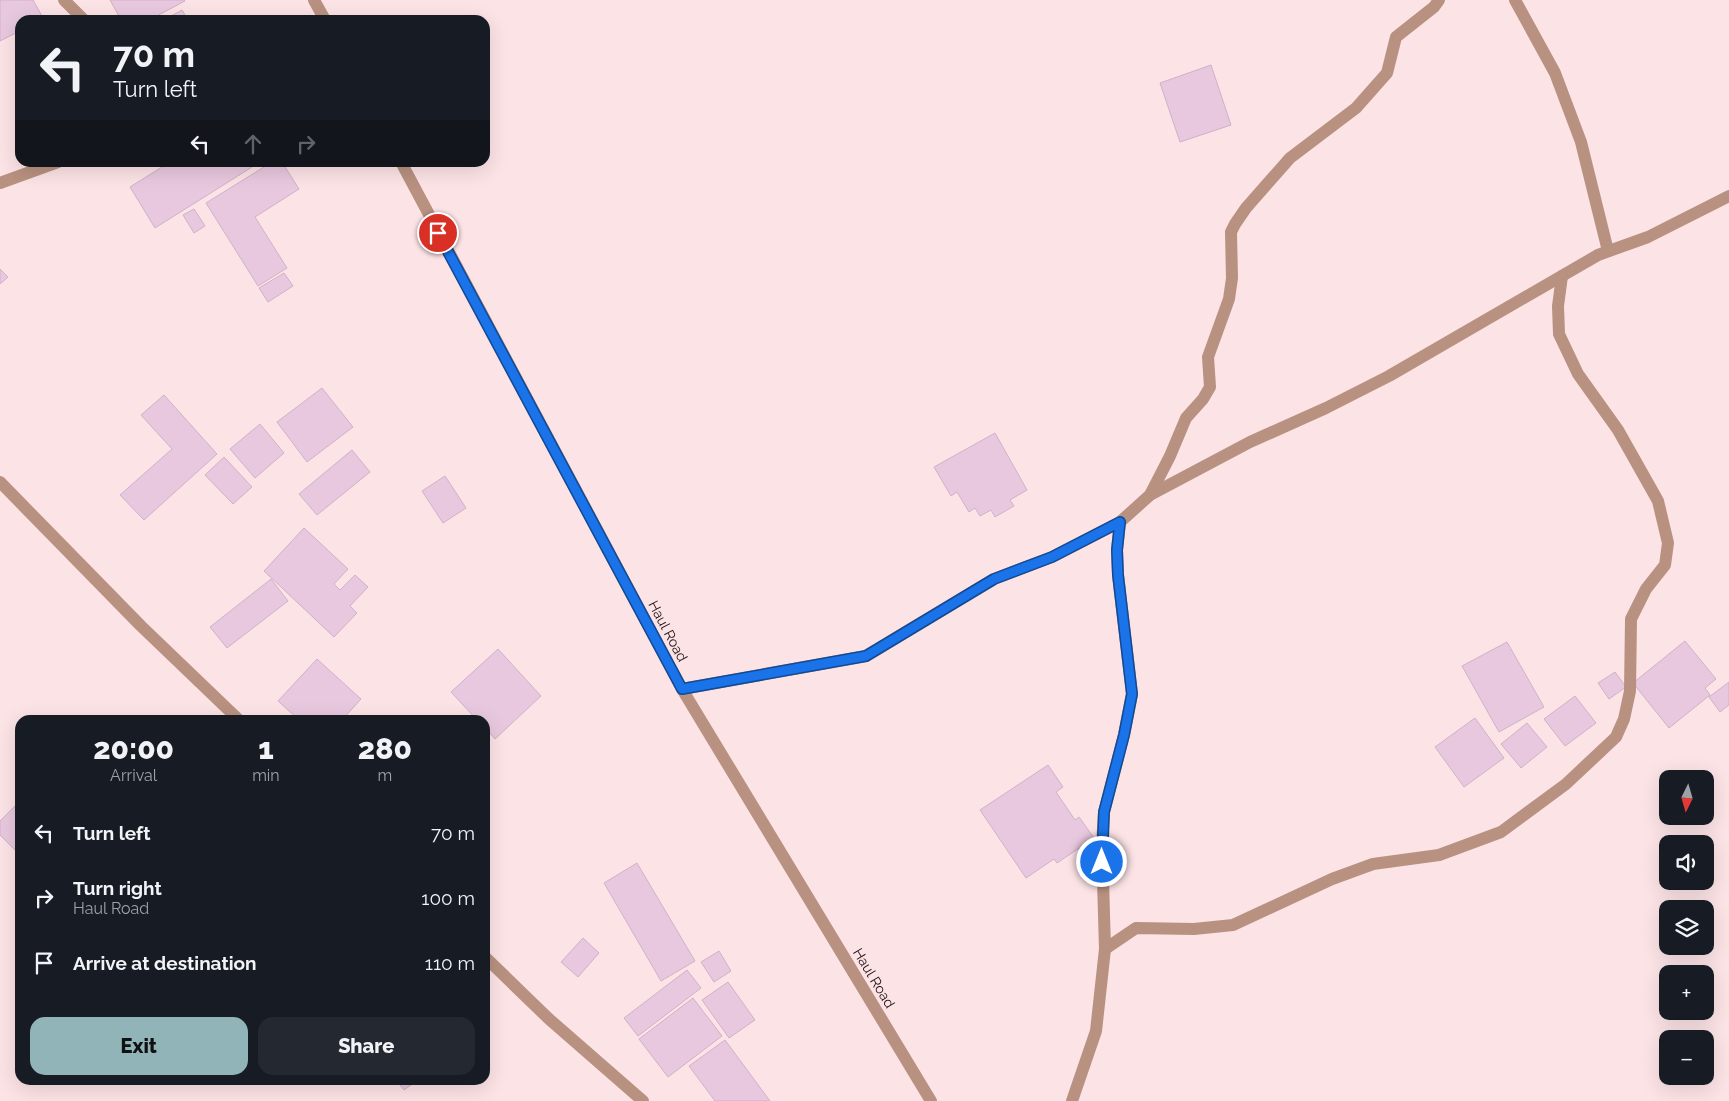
<!DOCTYPE html>
<html lang="en">
<head>
<meta charset="utf-8">
<style>
  :root { --surface:#171b24; --page:#242831; --text:#f1f3f6; --muted:#9ea1a6; --accent:#91b4b9 }
  body { margin:0; font-family:Raleway,sans-serif; background:var(--page); color:var(--text); height:100vh; display:flex; flex-direction:column; font-size:19px; white-space:nowrap }
  * { box-sizing:border-box; margin:0 }
  p { font-size:16px; color:var(--muted) }
  .icon { flex:none; width:28px; height:28px; fill:none; stroke:currentColor; stroke-width:2; stroke-linecap:round; stroke-linejoin:round }
  .map { position:relative; flex:1; overflow:hidden }
  .details { position:absolute; left:15px; top:715px; width:475px; height:370px; display:flex; flex-direction:column; background:var(--surface); border-radius:15px; box-shadow:0 5px 20px #0002 }
  .details>* { flex:none }
  .guide { position:absolute; left:15px; top:15px; width:475px; height:152px; border-radius:15px; box-shadow:0 5px 20px #0002; background:#171b24; color:var(--text); overflow:hidden }
  .needle { width:32px; rotate:185deg }
  .tools { position:absolute; left:1659px; top:770px; display:grid; gap:10px }
  .tools a { display:grid; place-items:center; width:55px; height:55px; border-radius:10px; background:var(--surface); box-shadow:0 5px 20px #0002; font-size:25px }
  .pin { position:absolute; display:grid; place-items:center; width:42px; height:42px; color:#fff; margin:-21px; border:2px solid #fff; border-radius:50%; box-shadow:0 1px 5px #0007 }
  .me { position:absolute; width:55px; margin:-28px; rotate:0deg; stroke-linejoin:round; filter:drop-shadow(0 0 4px #0008) }
  .turn { display:flex; align-items:center; gap:18px; height:105px; padding:0 15px; font-size:22px }
  .turn .icon { width:65px; height:65px; stroke-width:2.5 }
  .turn b { display:block; font-size:35px; line-height:42px }
  .lanes { display:flex; align-items:center; height:48px; padding:0 15px; background:#0003; justify-content:center; gap:25px; direction:ltr }
  .lanes .off { opacity:.35 }
  .eta { display:flex; justify-content:space-evenly; align-items:center; height:85px; text-align:center }
  .eta b { font-size:30px; font-weight:800; line-height:35px }
  .button { display:flex; gap:10px; margin-top:auto; padding:10px 15px }
  .button a { flex:1; height:58px; border-radius:15px; background:var(--accent); color:#111; font-size:20px; font-weight:800; line-height:58px; text-align:center }
  .button a+a { background:var(--page); color:var(--text) }
  ul { padding:0; list-style:none }
  li { display:flex; align-items:center; gap:15px; height:65px; padding:0 15px }
  li div { flex:1 }
  li b { display:block; font-size:19px }
  li em { font-style:normal }
  .map>svg:first-child { display:block }
  .building { fill:#e8c8de; stroke:#d0b1c7 }
  .lines { fill:none; stroke-linecap:round; stroke-linejoin:round }
  .street { stroke:#b89180; stroke-width:12 }
  .route-casing { stroke:#114b97; stroke-width:12 }
  .route { stroke:#1a73e8; stroke-width:9 }
  .labels { text-anchor:middle; dominant-baseline:central; stroke-width:4.5; stroke-linejoin:round; paint-order:stroke }
  .street-label { font-size:14px; fill:#221416; stroke:#fce3e6 }
</style>
</head>
<body>
<div class="map">
<svg width="1729" height="1101" viewBox="0 0 1729 1101">
  <rect width="100%" height="100%" fill="#fce3e6"/>
  <g class="building">
    <path d="M0 0H33L43 18 40 20H20V31L0 41Z"/>
    <path d="M110 0H184L185 1 149 20H121Z"/>
    <path d="M182 10 188 20H164Z"/>
    <path d="M1211 65 1231 125 1180 142 1160 83Z"/>
    <path d="M170 162H249L252 167 155 228 130 187Z"/>
    <path d="M272 162H282L299 189 255 217 287 268 258 286 206 203Z"/>
    <path d="M194 209 205 226 194 233 183 215Z"/>
    <path d="M0 269 8 277 0 284Z"/>
    <path d="M284 273 293 286 268 302 259 288Z"/>
    <path d="M322 388 353 427 307 462 277 422Z"/>
    <path d="M164 395 217 454 144 520 120 495 172 449 141 415Z"/>
    <path d="M260 424 284 453 255 478 230 449Z"/>
    <path d="M995 433 1027 490 1010 500 1014 506 995 517 991 510 980 516 975 508 969 512 957 492 951 496 934 467Z"/>
    <path d="M352 450 370 472 317 515 299 494Z"/>
    <path d="M224 457 252 487 233 504 205 475Z"/>
    <path d="M445 476 466 508 443 523 422 491Z"/>
    <path d="M304 528 348 569 334 584 340 590 355 575 368 587 350 606 357 613 334 637 264 571Z"/>
    <path d="M271 579 288 601 227 648 210 627Z"/>
    <path d="M1685 641 1716 679 1705 688 1710 695 1669 728 1633 683Z"/>
    <path d="M1507 642 1544 707 1499 732 1462 666Z"/>
    <path d="M498 649 541 696 495 739 485 728V720H477L451 692Z"/>
    <path d="M317 659 361 699 342 720H299L278 701Z"/>
    <path d="M1615 672 1626 687 1609 699 1598 683Z"/>
    <path d="M1729 682V705L1720 712 1709 697Z"/>
    <path d="M1575 696 1596 723 1565 746 1544 719Z"/>
    <path d="M1475 718 1504 758 1464 787 1435 747Z"/>
    <path d="M1527 723 1547 747 1521 768 1501 744Z"/>
    <path d="M1048 765 1063 787 1056 792 1075 820 1079 817 1094 838 1057 863 1054 859 1026 878 980 810Z"/>
    <path d="M20 801V855L0 835V821Z"/>
    <path d="M637 863 695 961 661 981 604 883Z"/>
    <path d="M583 938 599 953 578 977 561 962Z"/>
    <path d="M719 951 731 971 714 982 701 962Z"/>
    <path d="M687 970 701 988 638 1036 624 1018Z"/>
    <path d="M728 982 755 1020 729 1038 702 1000Z"/>
    <path d="M693 998 722 1036 668 1077 639 1039Z"/>
    <path d="M725 1040 770 1101H715L689 1066Z"/>
    <path d="M396 1080H418L404 1090Z"/>
  </g>
  <g class="lines">
    <g class="street">
      <path d="M64 0 84 20"/>
      <path d="M314 0 325 20"/>
      <path d="M1515 0 1555 73 1581 142 1608 251"/>
      <path d="M401 162 682 689 931 1101"/>
      <path d="M0 183 58 162"/>
      <path d="M0 482 141 626 239 720"/>
      <path d="M1150 495 1170 456 1186 418 1203 399 1210 387 1208 357 1229 299 1232 278 1231 232 1235 224 1246 208 1290 158 1356 108 1387 73 1396 37 1434 7 1439 0"/>
      <path d="M682 689 866 656 994 579 1052 557 1120 522 1150 495 1250 442 1326 408 1389 376 1598 255 1648 237 1729 196"/>
      <path d="M1105 949 1136 928 1194 929 1233 925 1332 879 1373 864 1439 855 1501 832 1566 784 1616 737 1624 719 1630 691 1631 619 1646 589 1665 565 1668 543 1658 501 1618 430 1578 374 1559 334 1558 306 1562 276"/>
      <path d="M485 957 549 1019 643 1101"/>
      <path d="M1072 1101 1096 1031 1105 949 1102 845 1104 812 1124 735 1132 694 1118 575 1117 550 1120 522"/>
    </g>
  </g>
  <g class="lines">
    <defs>
      <path id="route" d="M438 233 682 689 866 656 994 579 1052 557 1120 522 1117 550 1118 575 1132 694 1124 735 1104 812 1102 862"/>
    </defs>
    <use href="#route" class="route-casing"/>
    <use href="#route" class="route"/>
  </g>
  <g class="labels">
    <g class="street-label">
      <text transform="translate(668 631) rotate(62)">Haul Road</text>
      <text transform="translate(874 978) rotate(59)">Haul Road</text>
    </g>
  </g>
</svg>
<div class="tools">
<a><svg class="needle" viewBox="-14 -14 28 28"><path d="M0-13l5 13h-10z" fill="#e53935"/><path d="M0 13l5-13h-10z" fill="#9ea1a6"/></svg></a>
<a><svg class="icon" aria-label="sound" viewBox="0 0 24 24"><path d="M4 9h4l5-4v14l-5-4H4zM17 9q2 3 0 6"/></svg></a>
<a><svg class="icon" aria-label="layers" viewBox="0 0 24 24"><path d="M12 4l9 5-9 5-9-5zM3 14l9 5 9-5"/></svg></a>
<a>+</a>
<a>−</a>
</div>
<div class="pin" style="left:438px;top:233px;background:#d93025"><svg class="icon" aria-label="arrive" viewBox="0 0 24 24"><path d="M6 21V4h12l-3 4 3 4H6"/></svg></div>
<svg class="me" style="left:1102px;top:862px" viewBox="-20 -20 40 40"><circle r="17" fill="#1a73e8" stroke="#fff" stroke-width="3"/><path d="M0-11L8 9 0 5-8 9z" fill="#fff"/></svg>
<div class="guide">
<div class="turn"><svg class="icon" aria-label="left" viewBox="0 0 24 24"><path d="M17 20v-9H6M10 6l-5 5 5 5"/></svg><div><b>70 m</b>Turn left</div></div>
<div class="lanes"><svg class="icon" aria-label="left" viewBox="0 0 24 24"><path d="M17 20v-9H6M10 6l-5 5 5 5"/></svg><svg class="icon off" aria-label="ahead" viewBox="0 0 24 24"><path d="M12 20V5M6 11l6-6 6 6"/></svg><svg class="icon off" aria-label="right" viewBox="0 0 24 24"><path d="M7 20v-9h11M14 6l5 5-5 5"/></svg></div>
</div>
<section class="details">
<div class="eta">
<div><b>20:00</b><p>Arrival</p></div>
<div><b>1</b><p>min</p></div>
<div><b>280</b><p>m</p></div>
</div>
<ul>
<li><svg class="icon" aria-label="left" viewBox="0 0 24 24"><path d="M17 20v-9H6M10 6l-5 5 5 5"/></svg><div><b>Turn left</b></div><em>70 m</em></li>
<li><svg class="icon" aria-label="right" viewBox="0 0 24 24"><path d="M7 20v-9h11M14 6l5 5-5 5"/></svg><div><b>Turn right</b><p>Haul Road</p></div><em>100 m</em></li>
<li><svg class="icon" aria-label="arrive" viewBox="0 0 24 24"><path d="M6 21V4h12l-3 4 3 4H6"/></svg><div><b>Arrive at destination</b></div><em>110 m</em></li>
</ul>
<div class="button"><a>Exit</a><a>Share</a></div>
</section>
</div>
</body>
</html>
